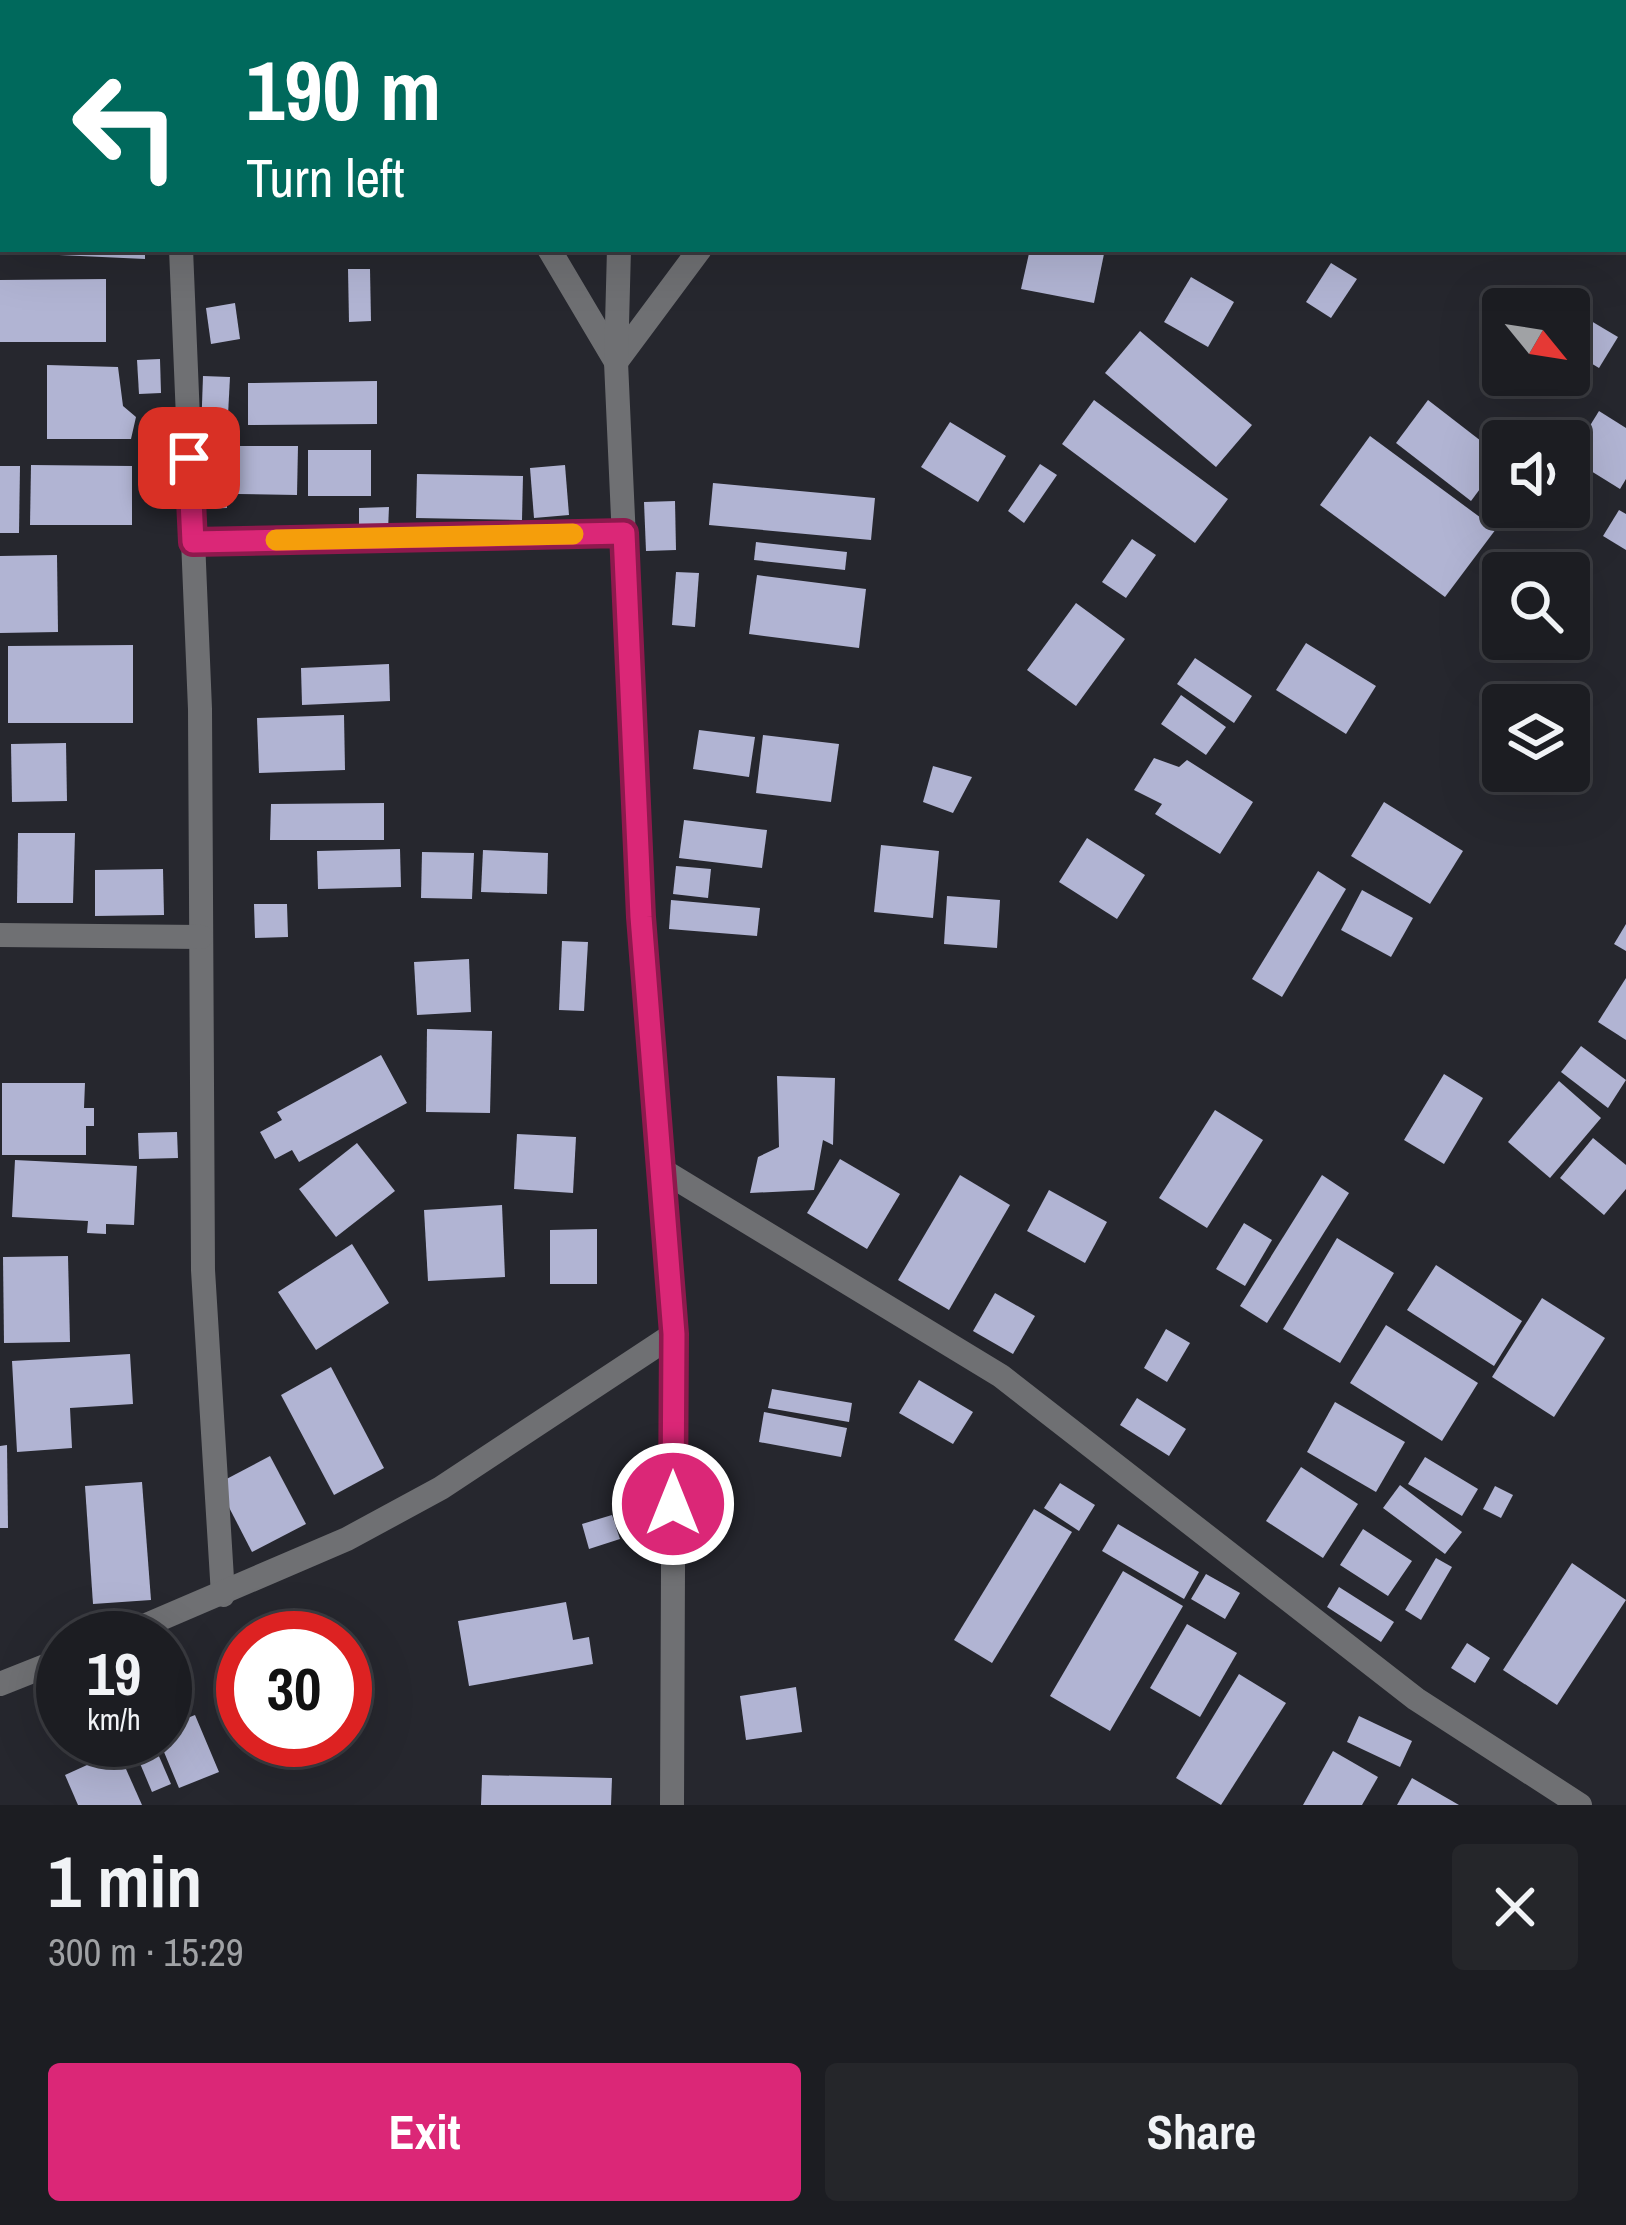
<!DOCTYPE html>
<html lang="en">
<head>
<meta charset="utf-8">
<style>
  :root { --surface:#1c1d22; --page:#25262a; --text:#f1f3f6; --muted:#a0a2a5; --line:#3a3b40; --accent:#db2777 }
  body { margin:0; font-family:"Archivo Narrow",sans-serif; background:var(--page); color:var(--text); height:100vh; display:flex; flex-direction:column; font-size:45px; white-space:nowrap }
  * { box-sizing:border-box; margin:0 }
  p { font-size:39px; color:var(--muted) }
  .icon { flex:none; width:66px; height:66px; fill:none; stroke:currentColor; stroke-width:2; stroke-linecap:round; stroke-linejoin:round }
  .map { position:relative; height:1805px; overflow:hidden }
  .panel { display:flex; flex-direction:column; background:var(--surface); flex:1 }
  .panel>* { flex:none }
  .top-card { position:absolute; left:0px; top:0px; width:1626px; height:252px; box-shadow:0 12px 48px #0002,0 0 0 3px var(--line); background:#00695c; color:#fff; overflow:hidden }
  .needle { width:78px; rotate:120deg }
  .tools { position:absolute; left:1482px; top:288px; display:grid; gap:24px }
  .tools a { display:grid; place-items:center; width:108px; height:108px; border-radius:12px; background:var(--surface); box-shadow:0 12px 48px #0002,0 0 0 3px var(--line); font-size:60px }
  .speed { position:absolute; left:36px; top:1611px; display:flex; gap:24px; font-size:60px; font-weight:700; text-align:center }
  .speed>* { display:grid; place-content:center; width:156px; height:156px; border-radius:50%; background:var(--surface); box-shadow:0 12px 48px #0002,0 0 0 3px var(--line); line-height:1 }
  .speed small { font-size:30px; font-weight:400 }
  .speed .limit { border:18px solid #d22; background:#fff; color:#111 }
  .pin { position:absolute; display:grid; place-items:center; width:102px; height:102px; color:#fff; margin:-51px; border-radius:24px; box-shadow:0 6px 18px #0006 }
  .me { position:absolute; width:132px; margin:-66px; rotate:0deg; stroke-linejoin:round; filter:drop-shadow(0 0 9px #0008) }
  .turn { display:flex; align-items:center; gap:42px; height:252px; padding:0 48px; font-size:54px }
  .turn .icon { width:156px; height:156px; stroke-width:2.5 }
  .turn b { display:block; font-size:84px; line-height:102px }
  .round { display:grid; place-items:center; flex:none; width:126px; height:126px; border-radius:12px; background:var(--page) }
  .summary { display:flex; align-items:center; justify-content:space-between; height:204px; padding:0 48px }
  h1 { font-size:72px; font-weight:800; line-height:90px }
  .action { display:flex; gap:24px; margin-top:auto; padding:24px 48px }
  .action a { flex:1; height:138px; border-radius:12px; background:var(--accent); color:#fff; font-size:48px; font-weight:800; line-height:138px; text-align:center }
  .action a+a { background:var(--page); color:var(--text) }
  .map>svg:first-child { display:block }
  .building { fill:#b1b4d3 }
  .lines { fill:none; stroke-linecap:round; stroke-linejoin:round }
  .minor { stroke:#6f7073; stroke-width:24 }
  .route-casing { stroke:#8e194d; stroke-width:30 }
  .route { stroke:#db2777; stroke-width:21 }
  .slow { stroke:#f59e0b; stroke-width:21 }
</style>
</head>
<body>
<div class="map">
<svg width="1626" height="1805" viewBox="0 0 1626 1805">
  <rect width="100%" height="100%" fill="#26272e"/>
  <g class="building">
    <path d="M60 249H145V259L59 255Z"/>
    <path d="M1030 249H1105L1094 303 1021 289Z"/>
    <path d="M1331 263 1357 279 1331 318 1306 302Z"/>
    <path d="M348 269H370L371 321 349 322Z"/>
    <path d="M1191 277 1234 302 1208 347 1164 322Z"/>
    <path d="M106 279V342H0V280Z"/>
    <path d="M235 303 240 339 211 344 206 308Z"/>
    <path d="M1586 318 1618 337 1599 368 1569 350Z"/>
    <path d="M1140 331 1252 425 1216 467 1105 373Z"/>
    <path d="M160 359 161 393 139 394 137 360Z"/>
    <path d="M47 365 118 367 123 406 136 417 131 439H47Z"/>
    <path d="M203 376 230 377 227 434 201 433Z"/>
    <path d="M377 381V424L248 425V383Z"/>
    <path d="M1094 400 1228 499 1195 543 1062 444Z"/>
    <path d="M1428 400 1503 458 1471 501 1396 443Z"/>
    <path d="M1599 411 1626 428V479L1620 489 1570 458Z"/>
    <path d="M950 422 1006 456 978 502 921 467Z"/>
    <path d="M1370 436 1496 529 1445 597 1320 505Z"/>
    <path d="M202 443H227V508L202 509Z"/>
    <path d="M239 446H298L297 495 238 494Z"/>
    <rect x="308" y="450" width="63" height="46"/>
    <path d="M1040 464 1057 475 1024 523 1008 511Z"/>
    <path d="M31 465 132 466V525H30Z"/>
    <path d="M565 465 569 515 534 518 530 468Z"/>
    <path d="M0 466H20L19 533H0Z"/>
    <path d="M417 474 523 476 522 520 416 518Z"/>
    <path d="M713 483 875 498 871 540 709 525Z"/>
    <path d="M675 501 676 550 646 551 644 502Z"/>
    <path d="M389 507 388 530H359V508Z"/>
    <path d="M1619 510 1626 514V550L1603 536Z"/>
    <path d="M1132 539 1156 555 1126 598 1102 582Z"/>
    <path d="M756 542 847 552 845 570 754 560Z"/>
    <path d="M57 555 58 632 0 633V556Z"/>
    <path d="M676 572 699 573 695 627 672 625Z"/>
    <path d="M757 575 866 589 859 648 749 634Z"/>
    <path d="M1076 603 1125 639 1076 706 1027 670Z"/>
    <path d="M1306 643 1376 686 1346 734 1276 690Z"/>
    <path d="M133 645V723H8V646Z"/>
    <path d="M1195 658 1252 696 1234 723 1177 684Z"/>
    <path d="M389 664 390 701 302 705 301 668Z"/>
    <path d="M1181 695 1226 727 1206 755 1161 724Z"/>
    <path d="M344 715 345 770 259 773 257 718Z"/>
    <path d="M699 730 755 737 749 777 693 769Z"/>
    <path d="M763 735 839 744 831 802 756 793Z"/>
    <path d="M66 743 67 801 12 802 11 744Z"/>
    <path d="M1154 758 1179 767 1187 760 1253 802 1220 854 1155 814 1162 804 1134 790Z"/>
    <path d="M933 766 972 777 953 813 923 802Z"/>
    <path d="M1384 802 1463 851 1430 904 1351 856Z"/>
    <path d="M384 803V840H270L271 804Z"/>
    <path d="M684 820 767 830 762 868 679 858Z"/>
    <path d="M18 833H75L73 903H17Z"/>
    <path d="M1087 838 1145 875 1117 919 1059 882Z"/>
    <path d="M881 845 939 851 933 918 874 912Z"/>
    <path d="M400 849 401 887 318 889 317 851Z"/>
    <path d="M483 850 548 853 547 894 481 892Z"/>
    <path d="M422 852 474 853 472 899 421 898Z"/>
    <path d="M676 866 711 869 708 898 673 894Z"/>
    <path d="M163 869 164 915 95 916V870Z"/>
    <path d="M1318 871 1346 889 1282 997 1252 979Z"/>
    <path d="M1362 890 1413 918 1391 957 1341 930Z"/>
    <path d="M947 896 1000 900 997 948 944 944Z"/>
    <path d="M671 900 760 908 757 936 669 929Z"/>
    <path d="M254 904H287L288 937 255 938Z"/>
    <path d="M1626 924V951L1614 944Z"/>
    <path d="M562 941 588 942 584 1011 559 1010Z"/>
    <path d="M469 959 471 1012 417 1015 414 962Z"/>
    <path d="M1626 978V1040L1598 1022Z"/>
    <path d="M427 1029 492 1031 490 1113 426 1112Z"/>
    <path d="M1581 1046 1626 1080 1608 1108 1561 1072Z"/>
    <path d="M381 1055 407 1103 299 1162 292 1150 275 1159 260 1132 282 1120 277 1112Z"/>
    <path d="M1444 1074 1483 1098 1444 1164 1404 1140Z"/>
    <path d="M777 1076 835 1078 833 1145 823 1140 814 1190 750 1193 758 1157 779 1147Z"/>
    <path d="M1559 1081 1601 1118 1550 1178 1508 1142Z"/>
    <path d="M2 1083H85L84 1108H94V1126H86V1155H2Z"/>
    <path d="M1215 1110 1263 1140 1207 1228 1159 1198Z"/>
    <path d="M177 1132 178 1158 139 1159 138 1133Z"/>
    <path d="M517 1134 576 1137 573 1193 514 1189Z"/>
    <path d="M1593 1138 1626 1165V1189L1604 1215 1560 1178Z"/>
    <path d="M357 1143 395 1191 336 1237 299 1189Z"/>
    <path d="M840 1159 900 1194 867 1249 807 1213Z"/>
    <path d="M15 1160 137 1166 134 1225 106 1224V1234L87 1233 88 1221 12 1217Z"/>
    <path d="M960 1175 1010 1205 949 1310 898 1280Z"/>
    <path d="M1322 1175 1349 1193 1267 1323 1240 1306Z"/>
    <path d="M1049 1190 1107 1222 1085 1263 1027 1231Z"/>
    <path d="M502 1205 505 1277 428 1281 424 1210Z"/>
    <path d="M1244 1223 1272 1240 1245 1286 1216 1269Z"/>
    <path d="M597 1229V1284H550V1230Z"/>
    <path d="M1337 1238 1394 1273 1340 1363 1283 1329Z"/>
    <path d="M352 1244 389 1303 316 1350 278 1292Z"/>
    <path d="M68 1256 70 1342 4 1343 3 1257Z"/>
    <path d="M1436 1265 1522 1321 1494 1366 1407 1310Z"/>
    <path d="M995 1293 1035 1316 1013 1354 973 1331Z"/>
    <path d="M1542 1298 1605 1338 1554 1417 1492 1377Z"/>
    <path d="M1386 1325 1478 1383 1442 1441 1350 1383Z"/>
    <path d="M1166 1329 1190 1343 1167 1382 1144 1368Z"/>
    <path d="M130 1354 133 1404 70 1408 72 1448 17 1452 12 1361Z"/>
    <path d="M331 1367 384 1468 334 1495 281 1395Z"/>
    <path d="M919 1380 973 1412 953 1444 899 1413Z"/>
    <path d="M772 1389 852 1403 849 1422 768 1408Z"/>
    <path d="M1137 1398 1186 1429 1169 1456 1120 1425Z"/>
    <path d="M1335 1402 1405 1442 1376 1492 1307 1452Z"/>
    <path d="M764 1412 847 1428 841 1457 759 1442Z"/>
    <path d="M7 1445 8 1528H0V1446Z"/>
    <path d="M270 1456 306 1524 252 1552 217 1484Z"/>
    <path d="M1425 1457 1478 1489 1462 1516 1408 1484Z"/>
    <path d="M1301 1467 1358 1504 1323 1558 1266 1521Z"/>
    <path d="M142 1482 151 1600 93 1604 85 1486Z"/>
    <path d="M1060 1483 1095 1505 1079 1531 1044 1508Z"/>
    <path d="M1400 1485 1462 1532 1445 1554 1383 1508Z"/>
    <path d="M1495 1486 1513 1495 1501 1518 1483 1509Z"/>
    <path d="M1034 1509 1072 1532 992 1663 954 1640Z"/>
    <path d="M612 1515 620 1539 589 1549 582 1524Z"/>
    <path d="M1118 1524 1199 1572 1184 1599 1102 1551Z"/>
    <path d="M1363 1529 1412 1561 1388 1596 1340 1565Z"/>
    <path d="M1436 1558 1452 1567 1421 1620 1405 1610Z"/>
    <path d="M1572 1563 1626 1600 1557 1705 1503 1670Z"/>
    <path d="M1123 1571 1183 1606 1110 1731 1050 1696Z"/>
    <path d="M1206 1574 1240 1593 1225 1619 1191 1599Z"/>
    <path d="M1339 1587 1394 1622 1381 1642 1327 1607Z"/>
    <path d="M566 1602 573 1640 589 1637 593 1664 469 1686 458 1621Z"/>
    <path d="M1187 1624 1237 1653 1200 1717 1150 1688Z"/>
    <path d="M1467 1643 1490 1658 1475 1683 1451 1668Z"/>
    <path d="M1239 1674 1286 1703 1221 1805 1176 1778Z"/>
    <path d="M796 1687 802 1732 746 1740 740 1696Z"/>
    <path d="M195 1715 219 1772 179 1788 159 1740H165V1727Z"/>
    <path d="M1359 1716 1412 1741 1400 1767 1347 1742Z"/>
    <path d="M137 1740H152L171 1784 152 1792 131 1742Z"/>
    <path d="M118 1751 142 1805H78L65 1775Z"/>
    <path d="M1333 1751 1378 1777 1362 1805H1303Z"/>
    <path d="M482 1775 612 1778 611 1805H481Z"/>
    <path d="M1412 1778 1459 1805H1397Z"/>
  </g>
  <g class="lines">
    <g class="minor">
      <path d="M401 0 403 3"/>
      <path d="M287 3 291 0"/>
      <path d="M627 3V0"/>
      <path d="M883 3 885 0"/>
      <path d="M0 80 3 84"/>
      <path d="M0 186 3 184"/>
      <path d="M181 249 200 709 203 1270 223 1595"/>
      <path d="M549 249 616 362 700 249"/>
      <path d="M619 249 616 362 641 918 674 1334 672 1805"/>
      <path d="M193 542 624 533"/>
      <path d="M0 935 201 937"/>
      <path d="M662 1170 1001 1376 1416 1699 1580 1805"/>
      <path d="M116 1638 347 1539 441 1488 674 1334"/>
      <path d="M0 1684 63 1659"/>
    </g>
  </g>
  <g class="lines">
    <defs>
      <path id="route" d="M189 458 193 542 624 533 641 917 674 1334 673 1504"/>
    </defs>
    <use href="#route" class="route-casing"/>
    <use href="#route" class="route"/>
    <path class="slow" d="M276 540 573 534"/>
  </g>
</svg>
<div class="tools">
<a><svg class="needle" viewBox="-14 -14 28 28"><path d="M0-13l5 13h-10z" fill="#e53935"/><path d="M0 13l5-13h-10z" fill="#a0a2a5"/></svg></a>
<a><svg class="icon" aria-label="sound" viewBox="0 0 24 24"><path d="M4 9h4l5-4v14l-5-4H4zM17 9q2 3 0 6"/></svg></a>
<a><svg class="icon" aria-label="search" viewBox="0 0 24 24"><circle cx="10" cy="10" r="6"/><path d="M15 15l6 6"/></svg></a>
<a><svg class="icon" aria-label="layers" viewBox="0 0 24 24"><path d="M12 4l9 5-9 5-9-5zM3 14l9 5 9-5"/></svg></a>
</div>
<div class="speed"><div>19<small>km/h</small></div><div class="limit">30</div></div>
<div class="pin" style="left:189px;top:458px;background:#d93025"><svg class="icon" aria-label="arrive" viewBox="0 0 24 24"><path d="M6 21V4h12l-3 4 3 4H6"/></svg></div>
<svg class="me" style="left:673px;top:1504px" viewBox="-20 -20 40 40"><circle r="17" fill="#db2777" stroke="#fff" stroke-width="3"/><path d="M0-11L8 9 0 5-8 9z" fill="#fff"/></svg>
<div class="top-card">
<div class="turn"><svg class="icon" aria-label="left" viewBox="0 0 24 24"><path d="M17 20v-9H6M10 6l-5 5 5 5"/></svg><div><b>190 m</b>Turn left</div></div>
</div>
</div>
<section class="panel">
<div class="summary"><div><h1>1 min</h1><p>300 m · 15:29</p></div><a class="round"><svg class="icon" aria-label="close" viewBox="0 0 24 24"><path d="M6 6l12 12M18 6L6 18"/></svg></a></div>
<div class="action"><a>Exit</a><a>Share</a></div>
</section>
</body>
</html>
